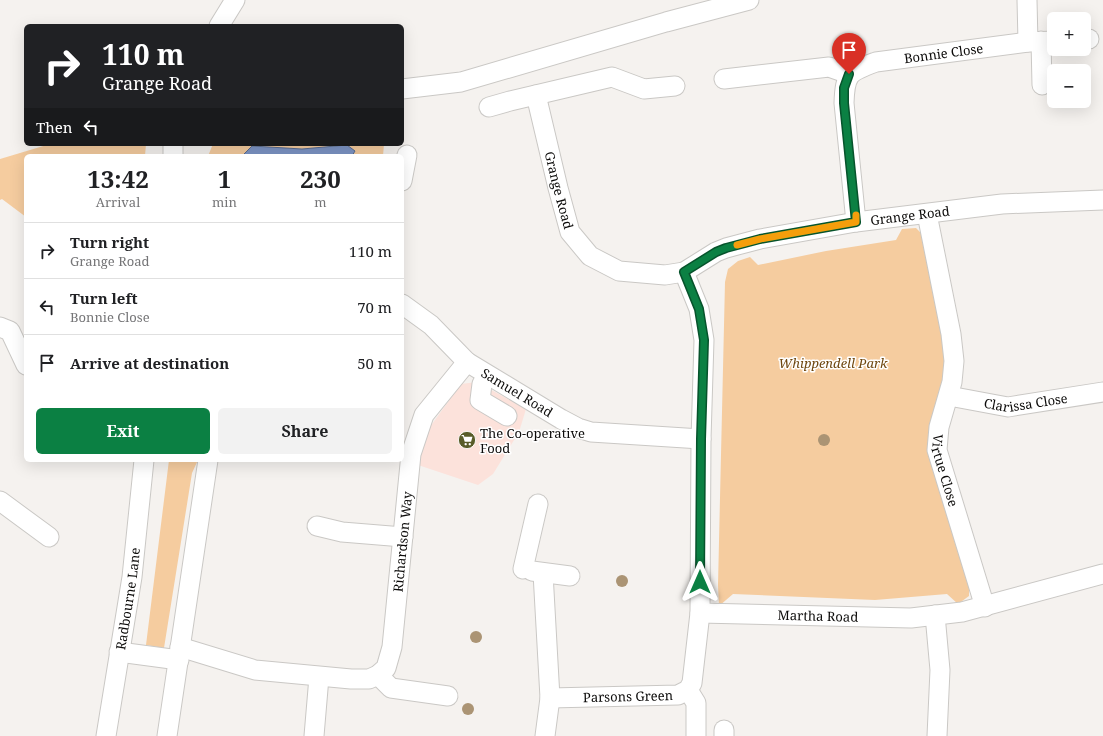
<!DOCTYPE html>
<html lang="en">
<head>
<meta charset="utf-8">
<style>
  :root { --surface:#fff; --page:#f2f2f2; --text:#202124; --muted:#757577; --line:#e0e0e0; --accent:#0b8043 }
  body { margin:0; font-family:"Noto Serif",serif; background:var(--page); color:var(--text); height:100vh; display:flex; flex-direction:column; font-size:15px; white-space:nowrap }
  * { box-sizing:border-box; margin:0 }
  p { font-size:13px; color:var(--muted) }
  .icon { flex:none; width:22px; height:22px; fill:none; stroke:currentColor; stroke-width:2; stroke-linecap:round; stroke-linejoin:round }
  .map { position:relative; flex:1; overflow:hidden }
  .side { position:absolute; left:24px; top:154px; width:380px; height:308px; display:flex; flex-direction:column; background:var(--surface); border-radius:6px; box-shadow:0 4px 16px #0002 }
  .side>* { flex:none }
  .hud { position:absolute; left:24px; top:24px; width:380px; height:122px; border-radius:6px; box-shadow:0 4px 16px #0002; background:#202124; color:#fff; overflow:hidden }
  .buttons { position:absolute; left:1047px; top:12px; display:grid; gap:8px }
  .buttons a { display:grid; place-items:center; width:44px; height:44px; border-radius:6px; background:var(--surface); box-shadow:0 4px 16px #0002; font-size:20px }
  .pin { position:absolute; display:grid; place-items:center; width:34px; height:34px; color:#fff; margin:-41px -17px; border-radius:50% 50% 50% 0; rotate:-45deg; box-shadow:0 0 4px #0007 }
  .pin .icon { rotate:45deg }
  .me { position:absolute; width:44px; margin:-22px; rotate:0deg; stroke-linejoin:round; filter:drop-shadow(0 0 3px #0008) }
  .turn { display:flex; align-items:center; gap:14px; height:84px; padding:0 12px; font-size:18px }
  .turn .icon { width:52px; height:52px; stroke-width:2.5 }
  .turn b { display:block; font-size:28px; line-height:34px }
  .then { display:flex; align-items:center; height:38px; padding:0 12px; background:#0003; gap:8px; font-size:15px }
  .eta { display:flex; justify-content:space-evenly; align-items:center; height:68px; text-align:center }
  .eta b { font-size:24px; font-weight:700; line-height:28px }
  .primary-button { display:flex; gap:8px; margin-top:auto; padding:8px 12px }
  .primary-button a { flex:1; height:46px; border-radius:6px; background:var(--accent); color:#fff; font-size:16px; font-weight:700; line-height:46px; text-align:center }
  .primary-button a+a { background:var(--page); color:var(--text) }
  ul { padding:0; list-style:none }
  li { display:flex; align-items:center; gap:12px; height:56px; padding:0 12px; border-top:1px solid var(--line) }
  li div { flex:1 }
  li b { display:block; font-size:15px }
  li em { font-style:normal }
  .map>svg:first-child { display:block }
  .commercial { fill:#fce2db }
  .green { fill:#f5cc9f }
  .water { fill:#7d95c6; stroke:#5b6c8e }
  .lines { fill:none; stroke-linecap:round; stroke-linejoin:round }
  .minor-casing { stroke:#cac8c5; stroke-width:21 }
  .minor { stroke:#fff; stroke-width:19 }
  .tree { fill:#ab9474 }
  .route-casing { stroke:#07532c; stroke-width:10 }
  .route { stroke:#0b8043; stroke-width:7 }
  .slow { stroke:#f59e0b; stroke-width:7 }
  .labels { text-anchor:middle; dominant-baseline:central; stroke-width:3; stroke-linejoin:round; paint-order:stroke }
  .street-label { font-size:13px; fill:#0c0b0a; stroke:#fff }
  .park-label { font-size:13px; font-style:italic; fill:#6f470f; stroke:#fff }
  .poi-label { font-size:13px; fill:#0c0b0a; stroke:#fff; text-anchor:start }
</style>
</head>
<body>
<div class="map">
<svg width="1103" height="736" viewBox="0 0 1103 736">
  <rect width="100%" height="100%" fill="#f5f2ef"/>
  <path class="commercial" d="M477 382 526 409 519 432 493 474 478 485 418 465 427 431 461 384Z"/>
  <g class="green">
    <path d="M50 144H146L145 156H26V217L2 199 0 200V159Z"/>
    <path d="M213 144H384L383 156H352L355 151 346 145 302 149 252 146 242 156H208Z"/>
    <path d="M916 228 921 233 940 325 946 368 939 400 930 427 969 576V596L958 604 947 594 875 600 733 594 719 606 718 585 725 282 728 269 738 261 750 257 758 265 826 251 896 240 902 229Z"/>
    <path d="M169 460H198L192 473 164 648 146 645Z"/>
  </g>
  <path class="water" d="M347 145 355 151 352 156H242L252 146 302 149Z"/>
  <g class="lines">
    <defs>
      <g id="minor">
        <path d="M1027 0 1028 42"/>
        <path d="M219 26 235 0"/>
        <path d="M1084 39H1089"/>
        <path d="M1041 41 1042 85"/>
        <path d="M724 79 829 67 849 74"/>
        <path d="M402 89 461 82 666 22 749 0"/>
        <path id="s1" d="M536 95 558 188 570 232 590 256 619 271 665 275 684 272 716 252 726 248 760 239 856 222 1002 204 1103 200"/>
        <path d="M489 107 510 101 612 77 644 89 675 86"/>
        <path d="M173 156V144"/>
        <path d="M402 181 407 155"/>
        <path id="s2" d="M927 214 951 334 954 361 952 382 939 427 937 450 985 607"/>
        <path id="s3" d="M856 222 844 103C845 73 849 72 876 62L1028 42 1054 41"/>
        <path id="s4" d="M402 304 431 325 467 362 561 419 578 428 591 432 701 439"/>
        <path d="M0 327 10 331 26 365"/>
        <path d="M487 375 482 384 480 400 507 416"/>
        <path id="s5" d="M949 396 1008 407 1103 392"/>
        <path d="M0 501 49 537"/>
        <path d="M317 526 342 532 403 537"/>
        <path d="M523 569 538 504"/>
        <path d="M532 571 570 576"/>
        <path d="M543 573 550 698 545 736"/>
        <path id="s6" d="M700 613 911 618 962 612 1103 574"/>
        <path d="M935 615 940 670 937 736"/>
        <path id="s7" d="M180 647 255 670 351 679H369L378 675 386 668 392 647 411 454 424 415 467 362"/>
        <path d="M119 652 179 660"/>
        <path d="M378 675 391 688 448 696"/>
        <path d="M688 690 696 703V736"/>
        <path id="s8" d="M550 698 678 695 688 690 692 683 700 613 701 439 704 340 699 309 684 272"/>
        <path d="M724 730V736"/>
        <path id="s9" d="M106 736 132 577 144 460"/>
        <path d="M167 736 208 460"/>
        <path d="M314 736 319 677"/>
      </g>
    </defs>
    <use href="#minor" class="minor-casing"/>
    <use href="#minor" class="minor"/>
  </g>
  <g class="tree">
    <circle cx="824" cy="440" r="6"/>
    <circle cx="622" cy="581" r="6"/>
    <circle cx="476" cy="637" r="6"/>
    <circle cx="468" cy="709" r="6"/>
  </g>
  <g class="lines">
    <defs>
      <path id="route" d="M700 582 701 439 704 340 699 309 684 272 716 252 726 248 760 239 856 222 844 103V88L849 74"/>
    </defs>
    <use href="#route" class="route-casing"/>
    <use href="#route" class="route"/>
    <path class="slow" d="M737 245 760 239 856 222V215"/>
  </g>
  <defs>
    <symbol id="supermarket-disc" viewBox="-11 -11 22 22"><circle r="9.5" fill="#585c29" stroke="#fff"/><path d="M-6-5.5h2.5l.6 2H6L4.5 2H-2.5L-4.4-4H-6ZM-1.5 3.2a1.3 1.3 0 1 0 .1 0ZM3 3.2a1.3 1.3 0 1 0 .1 0Z" fill="#fff"/></symbol>
  </defs>
  <g fill-rule="evenodd">
    <use href="#supermarket-disc" x="457" y="430" width="20" height="20"/>
  </g>
  <g class="labels">
    <g class="street-label">
      <text stroke="none"><textPath href="#s3" startOffset="246">Bonnie Close</textPath></text>
      <text stroke="none"><textPath href="#s1" startOffset="98">Grange Road</textPath></text>
      <text stroke="none"><textPath href="#s1" startOffset="506">Grange Road</textPath></text>
      <text stroke="none"><textPath href="#s4" startOffset="146">Samuel Road</textPath></text>
      <text stroke="none"><textPath href="#s5" startOffset="78">Clarissa Close</textPath></text>
      <text stroke="none"><textPath href="#s2" startOffset="262">Virtue Close</textPath></text>
      <text stroke="none"><textPath href="#s7" startOffset="341">Richardson Way</textPath></text>
      <text stroke="none"><textPath href="#s9" startOffset="139">Radbourne Lane</textPath></text>
      <text stroke="none"><textPath href="#s6" startOffset="118">Martha Road</textPath></text>
      <text stroke="none"><textPath href="#s8" startOffset="78">Parsons Green</textPath></text>
    </g>
    <g class="park-label">
      <text x="833" y="363">Whippendell Park</text>
    </g>
    <g class="poi-label">
      <text x="480" y="433">The Co-operative<tspan x="480" dy="15">Food</tspan></text>
    </g>
  </g>
</svg>
<div class="buttons">
<a>+</a>
<a>−</a>
</div>
<div class="pin" style="left:849px;top:74px;background:#d93025"><svg class="icon" aria-label="arrive" viewBox="0 0 24 24"><path d="M6 21V4h12l-3 4 3 4H6"/></svg></div>
<svg class="me" style="left:700px;top:582px" viewBox="-20 -20 40 40"><path d="M0-17L14 15 0 8-14 15z" fill="#0b8043" stroke="#fff" stroke-width="4"/></svg>
<div class="hud">
<div class="turn"><svg class="icon" aria-label="right" viewBox="0 0 24 24"><path d="M7 20v-9h11M14 6l5 5-5 5"/></svg><div><b>110 m</b>Grange Road</div></div>
<div class="then">Then<svg class="icon" aria-label="left" viewBox="0 0 24 24"><path d="M17 20v-9H6M10 6l-5 5 5 5"/></svg></div>
</div>
<section class="side">
<div class="eta">
<div><b>13:42</b><p>Arrival</p></div>
<div><b>1</b><p>min</p></div>
<div><b>230</b><p>m</p></div>
</div>
<ul>
<li><svg class="icon" aria-label="right" viewBox="0 0 24 24"><path d="M7 20v-9h11M14 6l5 5-5 5"/></svg><div><b>Turn right</b><p>Grange Road</p></div><em>110 m</em></li>
<li><svg class="icon" aria-label="left" viewBox="0 0 24 24"><path d="M17 20v-9H6M10 6l-5 5 5 5"/></svg><div><b>Turn left</b><p>Bonnie Close</p></div><em>70 m</em></li>
<li><svg class="icon" aria-label="arrive" viewBox="0 0 24 24"><path d="M6 21V4h12l-3 4 3 4H6"/></svg><div><b>Arrive at destination</b></div><em>50 m</em></li>
</ul>
<div class="primary-button"><a>Exit</a><a>Share</a></div>
</section>
</div>
</body>
</html>
